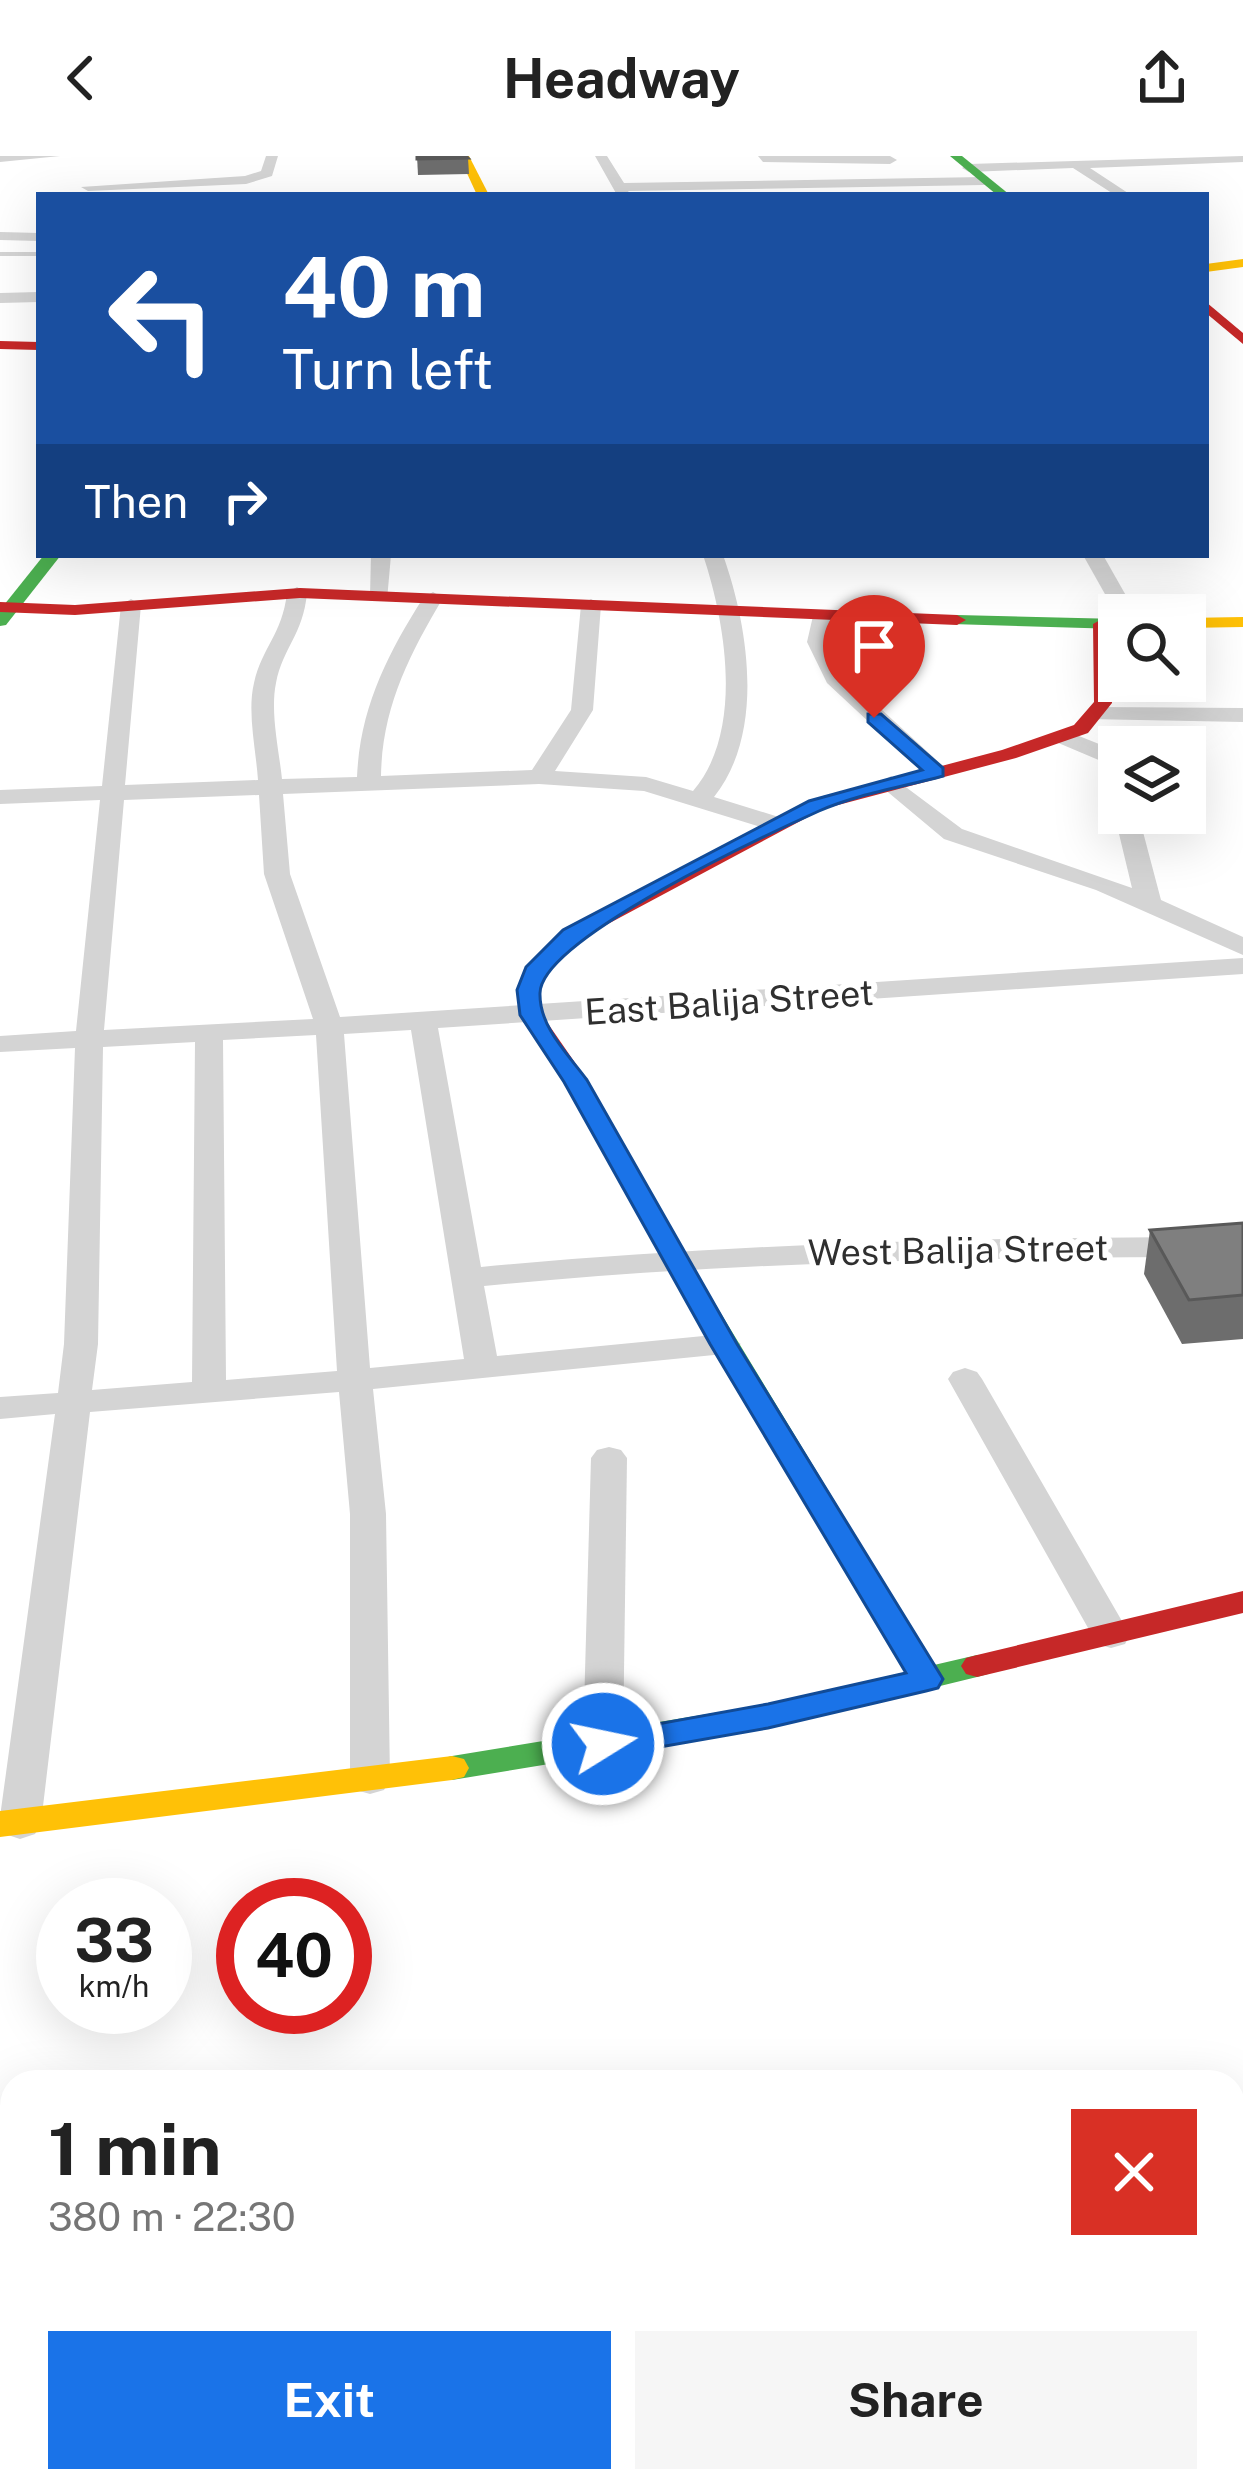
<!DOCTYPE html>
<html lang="en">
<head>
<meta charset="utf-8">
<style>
  :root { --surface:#fff; --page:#f6f6f6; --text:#222; --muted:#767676; --accent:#1a73e8 }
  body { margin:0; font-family:"Public Sans",sans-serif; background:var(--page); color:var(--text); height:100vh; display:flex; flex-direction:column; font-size:45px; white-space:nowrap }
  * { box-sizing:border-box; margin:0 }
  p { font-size:39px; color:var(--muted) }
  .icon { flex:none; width:66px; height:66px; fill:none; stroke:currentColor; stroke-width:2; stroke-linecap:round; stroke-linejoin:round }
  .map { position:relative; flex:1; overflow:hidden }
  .drawer { position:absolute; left:0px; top:1914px; width:1245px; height:423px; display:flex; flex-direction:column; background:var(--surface); border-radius:36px 36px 0 0; box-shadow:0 12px 48px #0002 }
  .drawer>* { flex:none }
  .banner { position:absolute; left:36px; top:36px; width:1173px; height:366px; border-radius:0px; box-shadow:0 12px 48px #0002; background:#1a4fa0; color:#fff; overflow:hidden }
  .controls { position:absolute; left:1098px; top:438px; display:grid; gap:24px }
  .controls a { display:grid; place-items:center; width:108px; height:108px; border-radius:0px; background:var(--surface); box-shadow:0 12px 48px #0002; font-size:60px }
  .speed { position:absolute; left:36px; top:1722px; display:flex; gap:24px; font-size:60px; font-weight:700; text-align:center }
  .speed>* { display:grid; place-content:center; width:156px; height:156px; border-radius:50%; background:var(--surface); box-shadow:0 12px 48px #0002; line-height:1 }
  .speed small { font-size:30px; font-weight:400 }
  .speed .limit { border:18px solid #d22; background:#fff; color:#111 }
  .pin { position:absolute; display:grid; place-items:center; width:102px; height:102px; color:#fff; margin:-123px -51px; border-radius:50% 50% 50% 0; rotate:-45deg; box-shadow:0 0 12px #0007 }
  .pin .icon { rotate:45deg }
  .me { position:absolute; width:132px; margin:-66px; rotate:80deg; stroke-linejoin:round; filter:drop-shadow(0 0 9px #0008) }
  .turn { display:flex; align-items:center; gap:42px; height:252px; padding:0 48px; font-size:54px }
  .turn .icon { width:156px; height:156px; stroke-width:2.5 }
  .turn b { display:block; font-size:84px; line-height:102px }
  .then { display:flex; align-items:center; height:114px; padding:0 48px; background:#0003; gap:24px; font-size:45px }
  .round { display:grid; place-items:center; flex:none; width:126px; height:126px; border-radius:0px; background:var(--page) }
  .summary { display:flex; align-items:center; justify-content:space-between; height:204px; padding:0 48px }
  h1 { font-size:72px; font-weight:700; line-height:90px }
  .button { display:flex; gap:24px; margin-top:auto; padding:24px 48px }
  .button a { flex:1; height:138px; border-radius:0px; background:var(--accent); color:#fff; font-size:48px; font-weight:700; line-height:138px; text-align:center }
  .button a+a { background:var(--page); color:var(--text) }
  header { display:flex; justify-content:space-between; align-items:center; height:156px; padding:0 48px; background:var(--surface); font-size:54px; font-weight:700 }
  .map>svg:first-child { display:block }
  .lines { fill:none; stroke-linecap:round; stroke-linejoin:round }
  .lane { fill:#d4d4d4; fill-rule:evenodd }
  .street { fill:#d4d4d4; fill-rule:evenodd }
  .fast { fill:#4caf50; fill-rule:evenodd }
  .slow { fill:#ffc107; fill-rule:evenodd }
  .jam { fill:#c62828; fill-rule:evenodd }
  .wall { fill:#6d6d6d }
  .building { fill:#7f7f7f; stroke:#595959; stroke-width:3 }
  .route { fill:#1a73e8; stroke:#114b97; stroke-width:3 }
  .labels { text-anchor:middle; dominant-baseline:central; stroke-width:12; stroke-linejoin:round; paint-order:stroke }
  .street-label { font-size:36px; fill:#2f2f2f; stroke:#fff }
</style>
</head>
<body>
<header><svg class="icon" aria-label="back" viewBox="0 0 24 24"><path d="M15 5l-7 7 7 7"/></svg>Headway<svg class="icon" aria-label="share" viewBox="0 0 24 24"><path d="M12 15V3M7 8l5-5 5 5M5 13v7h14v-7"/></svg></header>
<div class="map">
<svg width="1243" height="2335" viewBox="0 0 1243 2335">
  <rect width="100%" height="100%" fill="#fff"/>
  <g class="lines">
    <rect class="lane" x="0" y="96" width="39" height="4"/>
    <g class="street">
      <path d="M0 0H60L0 6Z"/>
      <path d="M266 0H278L272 20 246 28 88 35 81 31 245 20 261 15Z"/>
      <path d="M595 0H607L624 27 984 21 991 25 984 29 628 35 631 39H617Z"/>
      <path d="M758 0H890L897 4 890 8 763 6Z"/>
      <path d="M1243 0V6L1090 12 1131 39H1115L1073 12 969 16 962 12 969 8Z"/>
      <path d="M0 76 39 77V85L0 84Z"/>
      <path d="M39 136V146L0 147V137Z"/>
      <path d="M371 399H391L387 444 370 440Z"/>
      <path d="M703 399H723C749 472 765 577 714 641L785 663V673H767L644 635 539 628 283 638 290 718 340 861 1243 802V818L438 872 481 1111C735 1087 988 1081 1243 1081V1101C989 1101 737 1105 484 1130L497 1200 724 1178 741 1188 724 1198 373 1233 386 1358 390 1623 384 1634 370 1638 356 1634 350 1623V1358L339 1236 90 1256 41 1667 35 1678 20 1683 5 1678 0 1661 55 1258 0 1263V1241L58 1237 64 1188 75 892 0 896V880L76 875 100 644 0 648V634L102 630 121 449 131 443 141 449 125 629 258 624C256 594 247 556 254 527 262 491 282 479 287 437L297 431 307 437C303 479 283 491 276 527 270 556 279 594 282 623L357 621C360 552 387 499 423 442L433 436 443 442C409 499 382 552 381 620L532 614 571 554 581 449 591 443 601 449 593 554 555 615 646 621 693 635C744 576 726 468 703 399ZM259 639 264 718 313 863 104 874 124 644ZM411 874 464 1203 370 1212 344 878ZM316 879 337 1215 226 1224 223 884ZM195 886 192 1226 92 1234 98 1188 103 891Z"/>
      <path d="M1083 399H1103L1137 459 1119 463Z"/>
      <path d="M823 454 833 460 829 486 844 519 944 611V621H928L827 527 807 486 813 460Z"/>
      <path d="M1096 551 1243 552V566L1088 563V553Z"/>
      <path d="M1064 574 1119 596V635L1107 628 1101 605 1056 586V576Z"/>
      <path d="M891 620 962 673 1132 732 1114 657 1119 651V657H1138L1161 744 1243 781V799L1096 734 944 683 883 632 879 627Z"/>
      <path d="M965 1212 977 1216 982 1223 1130 1479 1125 1488 1111 1492 1097 1488 1092 1479 948 1223 953 1216Z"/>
      <path d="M609 1291 621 1294 627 1302 623 1588 617 1598 603 1603 589 1598 583 1588 591 1302 597 1294Z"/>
      <path d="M1233 2265 1243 2266V2316L1233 2315Z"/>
      <path d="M111 2325H163L161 2335H107Z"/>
    </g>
    <g class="fast">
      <path d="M950 0H962L1010 39H997Z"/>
      <path d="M44 399H61L6 469 0 470V454Z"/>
      <path d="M957 459 1119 463V473L951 468 948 464Z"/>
      <path d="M681 1105 694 1113 934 1509 977 1499 988 1502 993 1510 988 1518 977 1521 768 1572 452 1624 440 1621 435 1612 440 1603 452 1600 768 1548 906 1516 668 1113Z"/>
    </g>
    <g class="slow">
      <path d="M459 0H469L489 39H477Z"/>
      <path d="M1243 103V111L1206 116V108Z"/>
      <path d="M1243 461V471L1185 472V462Z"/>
      <path d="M452 1600 464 1603 469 1612 464 1621 452 1624 0 1681V1655Z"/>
    </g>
    <g class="jam">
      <path d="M1206 146 1243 177V188L1206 157Z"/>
      <path d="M0 185 39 186V194L0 193Z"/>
      <path d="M300 432 957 459 966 464 957 469 300 442 75 459 0 456V446L75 449Z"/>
      <path d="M1102 463 1111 468 1112 547 1088 577 1016 602 823 653 578 784 544 818 539 834 542 859 587 924 694 1113 681 1121 672 1119 563 924 520 859 517 834 526 811 562 774 809 645 1002 594 1074 569 1094 546 1093 468Z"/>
      <path d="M1243 1435V1457L977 1521 966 1518 961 1510 966 1502 977 1499Z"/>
    </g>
  </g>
  <g class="wall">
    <path d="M417 0 468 2 469 18 418 19Z"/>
    <path d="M1243 1067V1183L1182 1188 1144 1118 1150 1074Z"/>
  </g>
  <g class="building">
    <path d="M417 0H466L468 2 417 3Z"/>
    <path d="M1243 1067V1139L1189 1144 1150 1074Z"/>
  </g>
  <path class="route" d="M868 558H881L943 612V620C903 631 857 638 819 655 768 678 541 783 540 837 539 871 568 898 587 924L737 1188 943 1523 938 1532 926 1535 768 1572 603 1601 591 1597 586 1588 591 1580 768 1548 906 1517 710 1188 564 926 520 859 517 834 526 811 563 774 809 645 922 614 868 566Z"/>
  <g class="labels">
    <g class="street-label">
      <text transform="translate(729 846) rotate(-4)">East Balija Street</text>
      <text transform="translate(958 1094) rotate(-1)">West Balija Street</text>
    </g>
  </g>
</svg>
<div class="controls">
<a><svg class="icon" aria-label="search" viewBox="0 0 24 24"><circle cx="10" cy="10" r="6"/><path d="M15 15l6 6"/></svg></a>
<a><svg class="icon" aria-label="layers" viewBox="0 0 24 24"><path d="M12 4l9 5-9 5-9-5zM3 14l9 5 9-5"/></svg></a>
</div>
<div class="speed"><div>33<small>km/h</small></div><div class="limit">40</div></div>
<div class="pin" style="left:874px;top:562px;background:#d93025"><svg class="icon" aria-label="arrive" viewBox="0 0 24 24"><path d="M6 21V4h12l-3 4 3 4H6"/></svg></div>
<svg class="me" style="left:603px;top:1588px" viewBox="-20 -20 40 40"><circle r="17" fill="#1a73e8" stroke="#fff" stroke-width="3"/><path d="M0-11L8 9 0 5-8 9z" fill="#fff"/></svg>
<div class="banner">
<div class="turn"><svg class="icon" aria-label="left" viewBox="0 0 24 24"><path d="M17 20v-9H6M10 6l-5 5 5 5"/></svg><div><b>40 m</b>Turn left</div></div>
<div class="then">Then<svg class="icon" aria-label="right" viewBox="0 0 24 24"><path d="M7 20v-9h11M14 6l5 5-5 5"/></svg></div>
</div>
<section class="drawer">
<div class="summary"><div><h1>1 min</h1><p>380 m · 22:30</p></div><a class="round" style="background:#d93025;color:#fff"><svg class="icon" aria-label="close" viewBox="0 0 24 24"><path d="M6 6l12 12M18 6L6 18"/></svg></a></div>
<div class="button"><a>Exit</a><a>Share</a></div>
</section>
</div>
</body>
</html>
